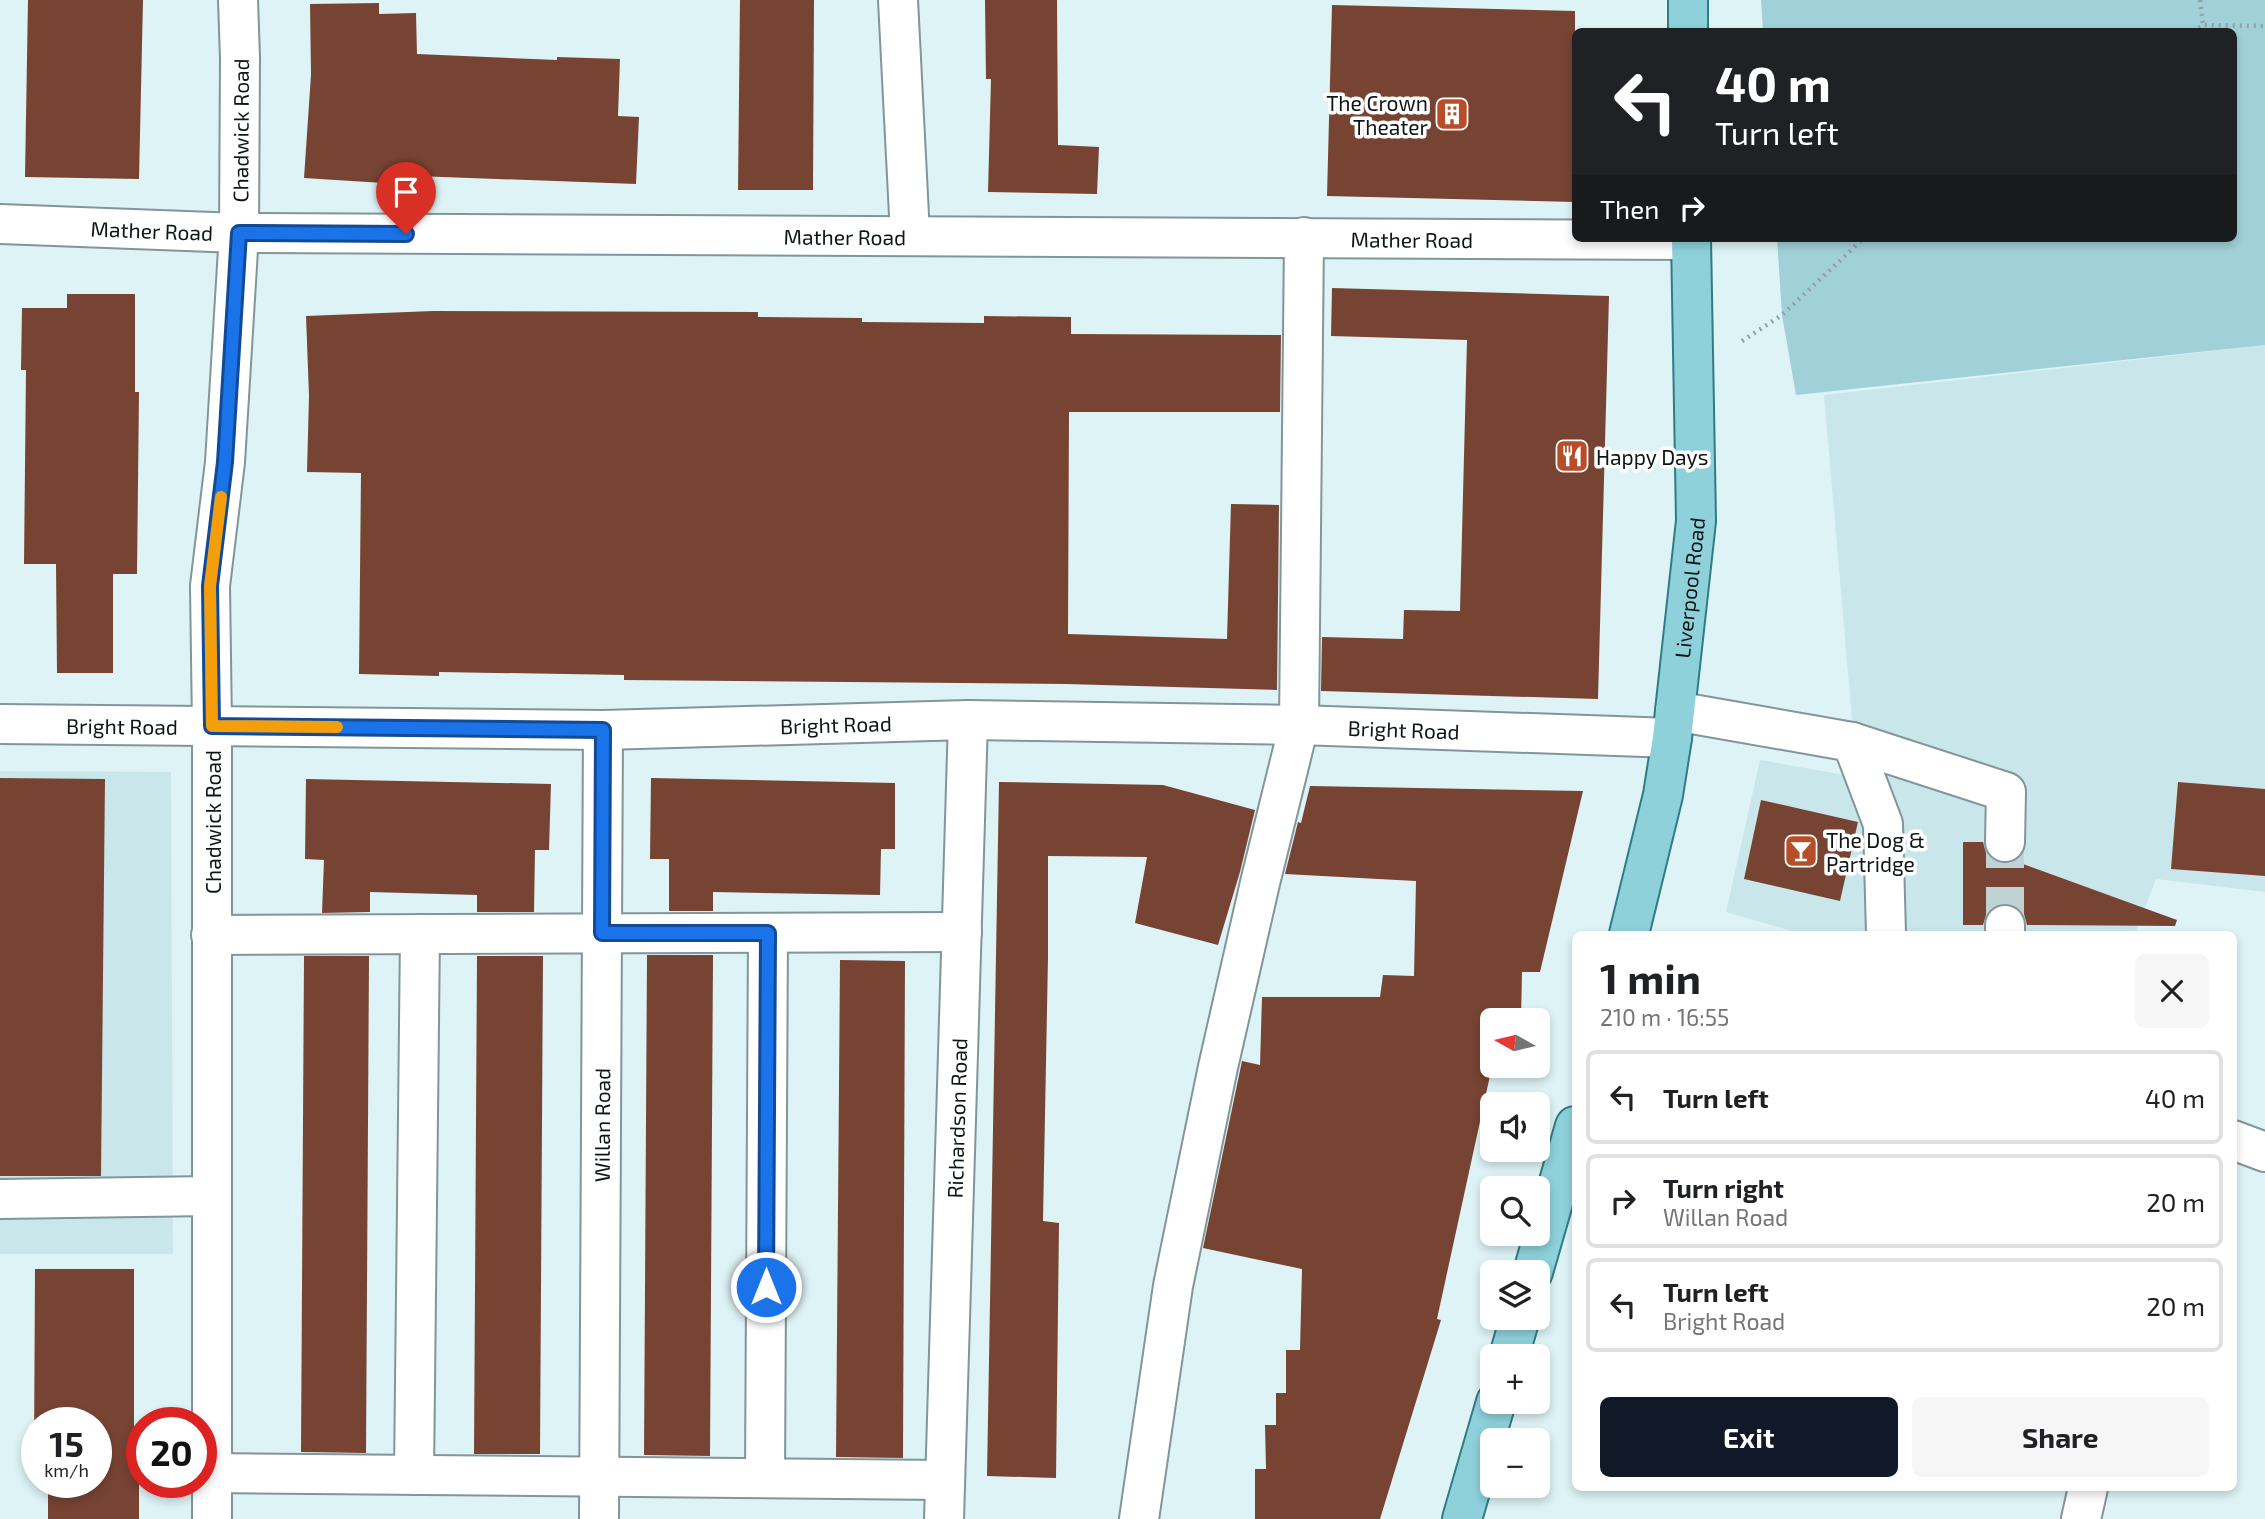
<!DOCTYPE html>
<html lang="en">
<head>
<meta charset="utf-8">
<style>
  :root { --surface:#fff; --page:#f6f6f6; --text:#202124; --muted:#757577; --line:#e0e0e0; --accent:#111827 }
  body { margin:0; font-family:"Exo 2",sans-serif; background:var(--page); color:var(--text); height:100vh; display:flex; flex-direction:column; font-size:26px; white-space:nowrap }
  * { box-sizing:border-box; margin:0 }
  p { font-size:23px; color:var(--muted) }
  .icon { flex:none; width:38px; height:38px; fill:none; stroke:currentColor; stroke-width:2; stroke-linecap:round; stroke-linejoin:round }
  .map { position:relative; flex:1; overflow:hidden }
  .drawer { position:absolute; left:1572px; top:931px; width:665px; height:560px; display:flex; flex-direction:column; background:var(--surface); border-radius:10px; box-shadow:0 4px 10px #0003 }
  .drawer>* { flex:none }
  .guide { position:absolute; left:1572px; top:28px; width:665px; height:214px; border-radius:10px; box-shadow:0 4px 10px #0003; background:#202124; color:#fff; overflow:hidden }
  .needle { width:46px; rotate:278deg }
  .controls { position:absolute; left:1480px; top:1008px; display:grid; gap:14px }
  .controls a { display:grid; place-items:center; width:70px; height:70px; border-radius:10px; background:var(--surface); box-shadow:0 4px 10px #0003; font-size:35px }
  .speed { position:absolute; left:21px; top:1407px; display:flex; gap:14px; font-size:35px; font-weight:700; text-align:center }
  .speed>* { display:grid; place-content:center; width:91px; height:91px; border-radius:50%; background:var(--surface); box-shadow:0 4px 10px #0003; line-height:1 }
  .speed small { font-size:18px; font-weight:400 }
  .speed .limit { border:10px solid #d22; background:#fff; color:#111 }
  .pin { position:absolute; display:grid; place-items:center; width:60px; height:60px; color:#fff; margin:-72px -30px; border-radius:50% 50% 50% 0; rotate:-45deg; box-shadow:0 0 7px #0007 }
  .pin .icon { rotate:45deg }
  .me { position:absolute; width:77px; margin:-38px; rotate:0deg; stroke-linejoin:round; filter:drop-shadow(0 0 5px #0008) }
  .turn { display:flex; align-items:center; gap:24px; height:147px; padding:0 28px; font-size:32px }
  .turn .icon { width:91px; height:91px; stroke-width:2.5 }
  .turn b { display:block; font-size:49px; line-height:60px }
  .then { display:flex; align-items:center; height:66px; padding:0 28px; background:#0003; gap:14px; font-size:26px }
  .round { display:grid; place-items:center; flex:none; width:74px; height:74px; border-radius:10px; background:var(--page) }
  .overview { display:flex; align-items:center; justify-content:space-between; height:119px; padding:0 28px }
  h1 { font-size:42px; font-weight:700; line-height:52px }
  .primary-button { display:flex; gap:14px; margin-top:auto; padding:14px 28px }
  .primary-button a { flex:1; height:80px; border-radius:10px; background:var(--accent); color:#fff; font-size:28px; font-weight:700; line-height:80px; text-align:center }
  .primary-button a+a { background:var(--page); color:var(--text) }
  ul { padding:0; list-style:none }
  li { display:flex; align-items:center; gap:21px; height:94px; margin:0 14px 10px; padding:0 14px; border:4px solid var(--line); border-radius:10px }
  li div { flex:1 }
  li b { display:block; font-size:26px }
  li em { font-style:normal }
  .map>svg:first-child { display:block }
  .built { fill:#c9e7eb }
  .green { fill:#a1d1d8 }
  .building { fill:#743 }
  .lines { fill:none; stroke-linecap:round; stroke-linejoin:round }
  .minor-tunnel { stroke:#bfd2d4; stroke-width:38; stroke-dasharray:38 19; stroke-linecap:butt }
  .minor-casing { stroke:#829598; stroke-width:42 }
  .major-casing { stroke:#307c85; stroke-width:42 }
  .path { stroke:#92a2a4; stroke-width:4.5; stroke-dasharray:2 5; stroke-linecap:butt }
  .minor { stroke:#fff; stroke-width:38 }
  .major { stroke:#8ed1da; stroke-width:38 }
  .route-casing { stroke:#114b97; stroke-width:18 }
  .route { stroke:#1a73e8; stroke-width:12 }
  .slow { stroke:#f59e0b; stroke-width:12 }
  .labels { text-anchor:middle; dominant-baseline:central; stroke-width:7; stroke-linejoin:round; paint-order:stroke }
  .poi-label { font-size:21px; fill:#0e1516; stroke:#fff; text-anchor:start }
  .street-label { font-size:21px; fill:#0e1516; stroke:#fff }
</style>
</head>
<body>
<div class="map">
<svg width="2265" height="1519" viewBox="0 0 2265 1519">
  <rect width="100%" height="100%" fill="#def3f6"/>
  <g class="built">
    <path d="M2265 345V892L2156 879 2135 934H1802L1726 912 1760 760 1857 777 1824 395Z"/>
    <path d="M0 771 171 772 173 1254H0Z"/>
  </g>
  <path class="green" d="M1761 0H2265V345L1796 395 1782 315 1777 238H2233V32L1763 31Z"/>
  <g class="building">
    <path d="M28 0H143L139 179 25 177Z"/>
    <path d="M740 0H814L813 190H738Z"/>
    <path d="M985 0H1057L1058 145 1099 147 1097 194 988 192 991 79H986Z"/>
    <path d="M379 3V14L416 13 417 54 557 60V57L620 59 618 116 639 117 636 184 416 176 415 185 304 178 311 75 310 4Z"/>
    <path d="M1332 5 1575 11V202L1327 196Z"/>
    <path d="M1332 288 1609 296 1598 699 1321 691 1322 637 1403 639 1404 610 1460 611 1467 340 1331 336Z"/>
    <path d="M67 294H135V392H139L137 574H113V673H57L56 564H24L26 370H21L22 308H67Z"/>
    <path d="M433 311 758 312V317L862 318V322L984 323V316L1071 317V334L1281 335 1280 412H1069L1068 634 1227 639 1231 504 1279 505 1277 690 1066 684 624 680V675L439 672V676L359 674 361 473 307 472 309 396 306 316Z"/>
    <path d="M0 778 105 779 101 1176H0Z"/>
    <path d="M651 778 895 783V849H881L880 895 713 892V911H669V859H650Z"/>
    <path d="M306 779 551 784 549 850H535L534 912H477V895L370 892V912L322 913 324 860 305 859Z"/>
    <path d="M999 782 1163 785 1255 810 1240 872 1218 945 1135 923 1147 857 1048 856V957L1043 1221 1059 1223 1056 1478 987 1476Z"/>
    <path d="M2178 782 2265 789V876L2171 869Z"/>
    <path d="M1310 786 1583 791 1540 972H1522L1521 1020H1493V1066H1519V1072L1491 1071 1437 1319 1441 1320 1380 1519H1255V1469H1266L1265 1425H1276V1393H1286V1350H1300L1302 1269 1203 1248 1242 1061 1260 1065 1262 997H1380L1383 975 1414 976 1416 881 1285 874 1298 822 1301 823Z"/>
    <path d="M1761 800 1858 822 1840 901 1744 879Z"/>
    <path d="M1963 842H1983L1986 853 1994 861 2005 864 2015 861 2177 920 2175 926 2027 925 2024 914 2016 906 2006 903 1994 906 1986 915 1983 925H1963Z"/>
    <path d="M647 955H713L710 1456 644 1455Z"/>
    <path d="M304 956H369L366 1453 301 1452Z"/>
    <path d="M477 956H543L540 1454H474Z"/>
    <path d="M840 960 905 961 903 1458 836 1457Z"/>
    <path d="M35 1269H134V1450H139V1519H48V1482H96V1423H37V1457H34Z"/>
  </g>
  <g class="lines">
    <path class="minor-tunnel" d="M2005 925V842"/>
    <defs>
      <g id="minor">
        <path d="M898 0 910 235"/>
        <path id="s1" d="M0 224 239 233 1691 240"/>
        <path d="M1675 711 1852 742 1883 824 1886 934"/>
        <path id="s2" d="M0 724 603 730 968 720 1299 725 1672 738"/>
        <path d="M1852 742 2006 792 2005 842"/>
        <path d="M2005 934V925"/>
        <path d="M211 935 962 932"/>
        <path d="M2233 1140 2265 1152"/>
        <path d="M0 1199 211 1196"/>
        <path d="M212 1473 945 1480"/>
        <path d="M414 1475 420 934"/>
        <path d="M765 1478 768 933"/>
        <path id="s3" d="M212 1519V726L210 586 225 462 239 233 240 58 238 0"/>
        <path id="s4" d="M599 1519 603 730"/>
        <path id="s5" d="M944 1519 968 720"/>
        <path d="M1139 1519 1173 1286 1218 1067 1260 883 1299 725 1304 237"/>
        <path d="M2081 1519 2088 1488"/>
      </g>
      <g id="major">
        <path d="M1688 0V32"/>
        <path id="s6" d="M1629 934 1663 795 1672 738 1696 521 1691 238"/>
        <path d="M1533 1272 1575 1126"/>
        <path d="M1509 1356 1520 1318"/>
        <path d="M1462 1519 1496 1402"/>
      </g>
    </defs>
    <use href="#minor" class="minor-casing"/>
    <use href="#major" class="major-casing"/>
    <g class="path">
      <path d="M2200 0 2203 25"/>
      <path d="M2193 32 2203 25 2265 26"/>
      <path d="M1742 341 1782 315 1864 238"/>
    </g>
    <use href="#minor" class="minor"/>
    <use href="#major" class="major"/>
  </g>
  <g class="lines">
    <defs>
      <path id="route" d="M406 234 239 233 225 462 210 586 212 726 603 730 602 933H768L766 1287"/>
    </defs>
    <use href="#route" class="route-casing"/>
    <use href="#route" class="route"/>
    <path class="slow" d="M221 497 210 586 212 726 337 727"/>
  </g>
  <defs>
    <symbol id="building-square" viewBox="-11 -11 22 22"><rect x="-9" y="-9" width="18" height="18" rx="4" fill="#b64e2a" stroke="#fff"/><path d="M-4-6H4V6H1V3H-1V6H-4ZM-2.5-4.3h1.7v1.8h-1.7ZM.8-4.3h1.7v1.8H.8ZM-2.5-1h1.7V.8h-1.7ZM.8-1h1.7V.8H.8Z" fill="#fff"/></symbol>
    <symbol id="restaurant-square" viewBox="-11 -11 22 22"><rect x="-9" y="-9" width="18" height="18" rx="4" fill="#b64e2a" stroke="#fff"/><path d="M-5-6h1v4h1v-4h1v4h1v-4h1v5L-1.5 .5V6h-2V.5L-5-1ZM5-6V6H3V1.5H1.5Q1.5-4 5-6Z" fill="#fff"/></symbol>
    <symbol id="bar-square" viewBox="-11 -11 22 22"><rect x="-9" y="-9" width="18" height="18" rx="4" fill="#b64e2a" stroke="#fff"/><path d="M-6-5H6L.8 .8V4.5H3.5V6h-7V4.5H-.8V.8Z" fill="#fff"/></symbol>
  </defs>
  <g fill-rule="evenodd">
    <use href="#building-square" x="1433" y="95" width="38" height="38"/>
    <use href="#restaurant-square" x="1553" y="437" width="38" height="38"/>
    <use href="#bar-square" x="1782" y="832" width="38" height="38"/>
  </g>
  <g class="labels">
    <g class="poi-label">
      <text x="1428" y="102" text-anchor="end">The Crown<tspan x="1428" dy="24">Theater</tspan></text>
      <text x="1596" y="456">Happy Days</text>
      <text x="1826" y="839">The Dog &amp;<tspan x="1826" dy="24">Partridge</tspan></text>
    </g>
    <g class="street-label">
      <text stroke="none"><textPath href="#s3" startOffset="1390">Chadwick Road</textPath></text>
      <text stroke="none"><textPath href="#s1" startOffset="152">Mather Road</textPath></text>
      <text stroke="none"><textPath href="#s1" startOffset="845">Mather Road</textPath></text>
      <text stroke="none"><textPath href="#s1" startOffset="1412">Mather Road</textPath></text>
      <text stroke="none"><textPath href="#s6" startOffset="352">Liverpool Road</textPath></text>
      <text stroke="none"><textPath href="#s2" startOffset="836">Bright Road</textPath></text>
      <text stroke="none"><textPath href="#s2" startOffset="122">Bright Road</textPath></text>
      <text stroke="none"><textPath href="#s2" startOffset="1404">Bright Road</textPath></text>
      <text transform="translate(212 822) rotate(-90)">Chadwick Road</text>
      <text stroke="none"><textPath href="#s5" startOffset="401">Richardson Road</textPath></text>
      <text stroke="none"><textPath href="#s4" startOffset="394">Willan Road</textPath></text>
    </g>
  </g>
</svg>
<div class="controls">
<a><svg class="needle" viewBox="-14 -14 28 28"><path d="M0-13l5 13h-10z" fill="#e53935"/><path d="M0 13l5-13h-10z" fill="#757577"/></svg></a>
<a><svg class="icon" aria-label="sound" viewBox="0 0 24 24"><path d="M4 9h4l5-4v14l-5-4H4zM17 9q2 3 0 6"/></svg></a>
<a><svg class="icon" aria-label="search" viewBox="0 0 24 24"><circle cx="10" cy="10" r="6"/><path d="M15 15l6 6"/></svg></a>
<a><svg class="icon" aria-label="layers" viewBox="0 0 24 24"><path d="M12 4l9 5-9 5-9-5zM3 14l9 5 9-5"/></svg></a>
<a>+</a>
<a>−</a>
</div>
<div class="speed"><div>15<small>km/h</small></div><div class="limit">20</div></div>
<div class="pin" style="left:406px;top:234px;background:#d93025"><svg class="icon" aria-label="arrive" viewBox="0 0 24 24"><path d="M6 21V4h12l-3 4 3 4H6"/></svg></div>
<svg class="me" style="left:766px;top:1287px" viewBox="-20 -20 40 40"><circle r="17" fill="#1a73e8" stroke="#fff" stroke-width="3"/><path d="M0-11L8 9 0 5-8 9z" fill="#fff"/></svg>
<div class="guide">
<div class="turn"><svg class="icon" aria-label="left" viewBox="0 0 24 24"><path d="M17 20v-9H6M10 6l-5 5 5 5"/></svg><div><b>40 m</b>Turn left</div></div>
<div class="then">Then<svg class="icon" aria-label="right" viewBox="0 0 24 24"><path d="M7 20v-9h11M14 6l5 5-5 5"/></svg></div>
</div>
<section class="drawer">
<div class="overview"><div><h1>1 min</h1><p>210 m · 16:55</p></div><a class="round"><svg class="icon" aria-label="close" viewBox="0 0 24 24"><path d="M6 6l12 12M18 6L6 18"/></svg></a></div>
<ul>
<li><svg class="icon" aria-label="left" viewBox="0 0 24 24"><path d="M17 20v-9H6M10 6l-5 5 5 5"/></svg><div><b>Turn left</b></div><em>40 m</em></li>
<li><svg class="icon" aria-label="right" viewBox="0 0 24 24"><path d="M7 20v-9h11M14 6l5 5-5 5"/></svg><div><b>Turn right</b><p>Willan Road</p></div><em>20 m</em></li>
<li><svg class="icon" aria-label="left" viewBox="0 0 24 24"><path d="M17 20v-9H6M10 6l-5 5 5 5"/></svg><div><b>Turn left</b><p>Bright Road</p></div><em>20 m</em></li>
</ul>
<div class="primary-button"><a>Exit</a><a>Share</a></div>
</section>
</div>
</body>
</html>
